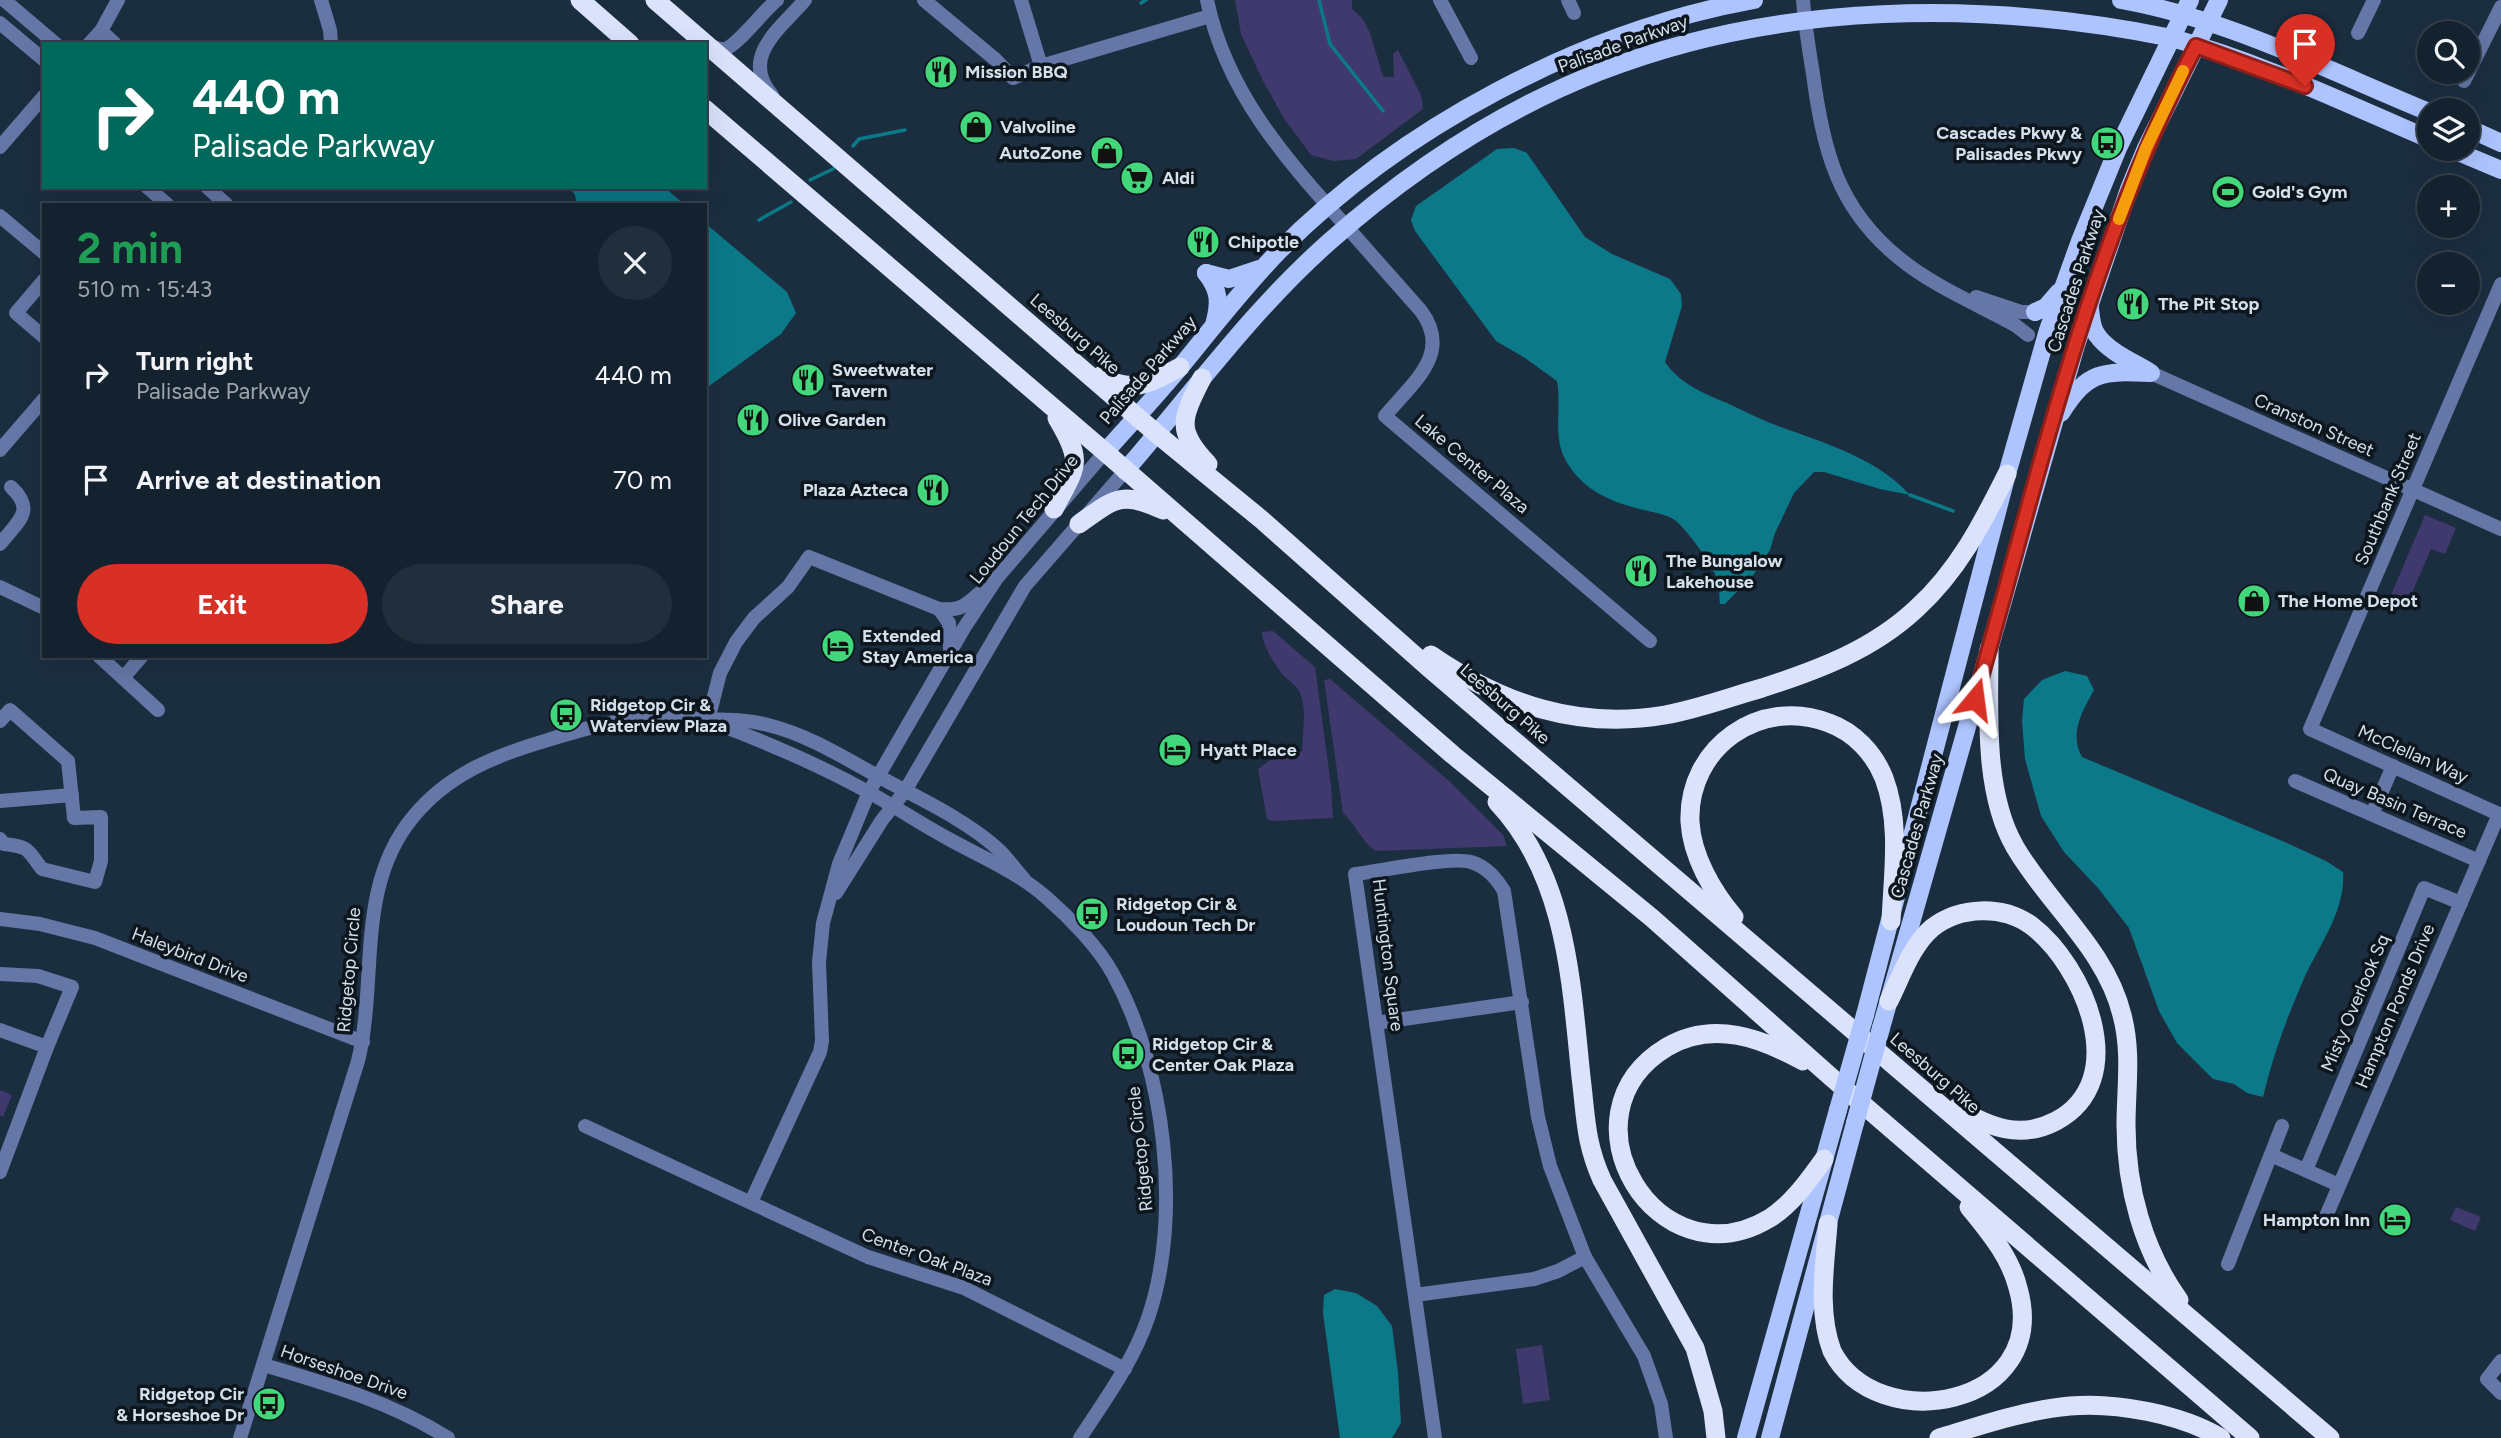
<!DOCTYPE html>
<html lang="en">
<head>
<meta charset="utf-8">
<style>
  :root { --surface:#142230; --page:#212f3c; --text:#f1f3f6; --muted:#9da4ab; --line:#333f4c; --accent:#d93025 }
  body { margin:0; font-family:Figtree,sans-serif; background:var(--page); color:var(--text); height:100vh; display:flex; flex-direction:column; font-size:26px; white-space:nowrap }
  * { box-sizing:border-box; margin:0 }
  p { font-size:23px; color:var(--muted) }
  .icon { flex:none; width:38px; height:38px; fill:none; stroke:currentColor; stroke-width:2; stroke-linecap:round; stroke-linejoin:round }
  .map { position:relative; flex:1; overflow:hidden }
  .side { position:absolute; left:42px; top:203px; width:665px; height:455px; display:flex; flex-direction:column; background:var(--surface); border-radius:0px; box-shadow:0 7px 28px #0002,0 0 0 2px var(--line) }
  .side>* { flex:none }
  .guide { position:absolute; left:42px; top:42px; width:665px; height:147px; border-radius:0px; box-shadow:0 7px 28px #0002,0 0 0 2px var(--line); background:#00695c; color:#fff; overflow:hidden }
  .controls { position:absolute; left:2417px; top:21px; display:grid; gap:14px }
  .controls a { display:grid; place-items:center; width:63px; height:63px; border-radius:50%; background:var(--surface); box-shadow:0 7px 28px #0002,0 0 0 2px var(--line); font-size:35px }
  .pin { position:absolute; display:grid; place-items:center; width:60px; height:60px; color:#fff; margin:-72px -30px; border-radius:50% 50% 50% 0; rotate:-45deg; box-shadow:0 0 7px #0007 }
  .pin .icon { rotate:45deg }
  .me { position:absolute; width:77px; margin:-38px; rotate:16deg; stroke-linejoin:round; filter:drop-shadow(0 0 5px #0008) }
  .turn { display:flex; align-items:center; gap:24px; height:147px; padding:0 35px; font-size:32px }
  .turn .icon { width:91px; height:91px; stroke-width:2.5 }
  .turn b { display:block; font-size:49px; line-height:60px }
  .round { display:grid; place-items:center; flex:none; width:74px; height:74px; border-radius:37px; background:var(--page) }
  .headline { display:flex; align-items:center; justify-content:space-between; height:119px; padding:0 35px }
  h1 { font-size:42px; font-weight:700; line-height:52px; color:#1e9e55 }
  .action { display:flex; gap:14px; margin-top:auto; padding:14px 35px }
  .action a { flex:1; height:80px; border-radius:42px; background:var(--accent); color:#fff; font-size:28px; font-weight:700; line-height:80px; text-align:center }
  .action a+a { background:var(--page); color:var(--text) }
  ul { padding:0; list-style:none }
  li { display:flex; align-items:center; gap:21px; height:105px; padding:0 35px }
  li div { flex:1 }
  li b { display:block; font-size:26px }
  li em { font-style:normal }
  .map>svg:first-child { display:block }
  .green { fill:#40396d }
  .water { fill:#0b7988 }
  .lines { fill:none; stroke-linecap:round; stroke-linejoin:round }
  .stream { stroke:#0b7988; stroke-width:3.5 }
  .minor { stroke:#6577a7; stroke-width:14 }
  .major { stroke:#adc4ff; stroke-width:18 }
  .highway { stroke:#dae3fb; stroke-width:19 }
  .major-bridge { stroke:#adc4ff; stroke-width:18 }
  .route-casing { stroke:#8d1f18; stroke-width:18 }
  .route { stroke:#d93025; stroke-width:12 }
  .slow { stroke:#f59e0b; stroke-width:12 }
  .labels { text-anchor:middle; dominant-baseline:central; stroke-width:7; stroke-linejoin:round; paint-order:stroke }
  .street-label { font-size:18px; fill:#d4e0ec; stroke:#0d151d }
  .poi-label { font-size:18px; font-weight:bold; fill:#d4e0ec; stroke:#0d151d; text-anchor:start }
</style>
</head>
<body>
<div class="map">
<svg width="2501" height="1438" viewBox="0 0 2501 1438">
  <rect width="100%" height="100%" fill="#1b2e40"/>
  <g class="green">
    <path d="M1235 0H1352V9L1363 19 1370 33 1382 73 1384 77H1394L1393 54 1398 50 1421 95 1423 109 1356 159 1333 161 1311 155 1285 120 1263 81 1241 34Z"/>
    <path d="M2425 515 2456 528 2445 554 2431 549 2408 602 2391 595Z"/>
    <path d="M1273 631 1315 667 1331 786 1333 818 1272 821 1267 819 1258 769 1289 746 1302 752C1302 733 1308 709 1299 691 1296 685 1289 681 1284 676 1275 665 1262 645 1262 632Z"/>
    <path d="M1330 679 1449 781 1503 835 1507 846 1376 851C1362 843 1356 824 1343 813L1324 680Z"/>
    <path d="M0 1090 12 1095 3 1117 0 1115Z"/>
    <path d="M2456 1207 2481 1217 2475 1231 2450 1220Z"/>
    <path d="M1542 1345 1550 1400 1523 1404 1516 1349Z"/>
  </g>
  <g class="water">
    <path d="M1514 148 1527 153 1585 237 1612 254 1670 279 1681 294 1682 306 1665 362C1680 384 1703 393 1727 403 1748 413 1770 424 1792 431 1834 446 1879 461 1910 495L1880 489 1824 472H1814L1794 493 1775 533 1770 550 1754 574 1725 604H1720C1719 596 1720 585 1717 578 1711 563 1688 531 1676 521 1667 514 1651 512 1640 509 1610 502 1582 489 1566 461 1552 436 1562 407 1557 381L1525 358 1496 341 1415 231 1411 220 1416 206 1497 149Z"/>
    <path d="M569 187H664L685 205H577L575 195Z"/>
    <path d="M705 223 787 292 796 313 781 334 705 389Z"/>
    <path d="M2065 671 2087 676 2094 690C2082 712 2069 733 2082 757L2287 843 2326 861 2343 872C2346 912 2317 948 2302 983 2286 1020 2272 1059 2263 1097L2247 1093 2234 1084 2213 1079 2177 1043 2159 1011 2129 928 2098 888 2064 852 2041 816 2025 759 2022 721 2024 699 2042 680Z"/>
    <path d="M1335 1289 1356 1293 1377 1306 1392 1326 1398 1373 1401 1423 1392 1438H1340L1323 1313 1324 1295Z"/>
  </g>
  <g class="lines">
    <g class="stream">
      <path d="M1319 0 1330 44 1383 111"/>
      <path d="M1141 3 1146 0"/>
      <path d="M853 146 859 139 905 130"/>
      <path d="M810 180 833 169"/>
      <path d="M759 220 791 202"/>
      <path d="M1910 495 1953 511"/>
    </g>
    <g class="minor">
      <path d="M4 0 56 44"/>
      <path d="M321 0 330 30 331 44"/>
      <path d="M924 0 996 60 1013 78 1041 66"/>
      <path d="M1021 0 1041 66 1210 16"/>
      <path d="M1207 0C1226 92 1285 158 1346 226 1371 254 1396 283 1421 311 1453 354 1412 383 1385 416L1650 641"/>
      <path d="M1440 0 1471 58"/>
      <path d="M1568 0 1574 13"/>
      <path d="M1803 0C1805 25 1809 50 1813 74 1823 149 1837 208 1899 258 1933 286 1977 304 2015 325L2028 335"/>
      <path d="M0 23 44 60"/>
      <path d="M101 31 115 44"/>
      <path d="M2358 33 2374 0"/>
      <path d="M89 44 101 31 118 0"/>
      <path d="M709 45C714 47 719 50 725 49 737 46 764 10 777 0"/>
      <path d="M2464 81 2501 7"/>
      <path d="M772 95C739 57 781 28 805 0"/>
      <path d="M0 147 44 96"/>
      <path d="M147 187 168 205"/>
      <path d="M207 187 227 205"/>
      <path d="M0 216 44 253"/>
      <path d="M44 280 16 313 44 337"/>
      <path d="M2501 284 2310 729 2501 815"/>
      <path d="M1976 297 2021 312H2035"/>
      <path d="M2151 373 2501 529"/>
      <path d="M0 450 44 399"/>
      <path d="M0 544C17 522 37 511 11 487"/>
      <path d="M0 587 44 608"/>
      <path d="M939 609 949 623 950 648"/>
      <path d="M99 656 158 710"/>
      <path d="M123 678 142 656"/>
      <path d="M708 720 720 673 736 642 754 618 788 587 809 557 939 609C962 611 966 605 983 590"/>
      <path d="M0 721 10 710 68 761 74 818 101 817V861L95 882 42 869C27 850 31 847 4 844L0 839"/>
      <path d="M715 723C768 743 820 765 870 793 896 807 921 824 947 838 981 857 1018 872 1047 898 1069 917 1099 948 1113 974 1165 1068 1183 1216 1148 1318 1133 1362 1105 1400 1080 1438"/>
      <path d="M2295 781 2479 861"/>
      <path d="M0 801 72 795"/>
      <path d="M2372 814 2393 766"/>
      <path d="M836 893 882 820 905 791 1025 586 1125 471"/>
      <path d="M0 919 40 924 95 938 363 1042"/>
      <path d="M0 974 38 976 72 987 47 1047 0 1172"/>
      <path d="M1376 1023 1522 1002"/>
      <path d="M0 1030 47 1047"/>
      <path d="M585 1126 868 1257 964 1288 1125 1369"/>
      <path d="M2271 1155 2339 1185"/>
      <path d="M2306 1170 2424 888 2461 903"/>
      <path d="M751 1202 820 1052 822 1041 819 962 823 923 839 864 869 792 964 628 997 578 1105 452"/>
      <path d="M2327 1214 2499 814"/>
      <path d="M2228 1264 2282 1126"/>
      <path d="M1415 1295 1534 1279 1558 1271 1585 1257"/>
      <path d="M2501 1361 2487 1379 2501 1393"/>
      <path d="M264 1365C328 1384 391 1402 448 1438"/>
      <path d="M240 1438 358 1061C378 979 355 887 413 817 448 774 496 755 548 740 568 734 589 727 610 723 641 717 674 718 705 719 727 720 746 719 768 725 809 735 846 759 883 779 919 798 970 822 1000 851 1008 859 1016 870 1024 879"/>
      <path d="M1435 1438 1355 874C1381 871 1450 856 1471 862 1487 867 1496 878 1504 891L1538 1117 1550 1166 1585 1257 1644 1356 1661 1404 1666 1438"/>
    </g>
    <g class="major">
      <path d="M2121 0C2228 19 2329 71 2429 112"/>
      <path d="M2468 128 2501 143"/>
      <path d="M2451 149 2501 170"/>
      <path d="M1206 273 1229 279 1259 269"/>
      <path d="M1206 273C1220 291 1220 303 1214 325"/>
      <path d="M2090 308C2091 317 2091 327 2097 335 2108 351 2131 361 2148 371"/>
      <path d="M2035 312 2046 307 2059 292"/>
      <path d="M2061 413C2088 370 2103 371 2151 373"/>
      <path d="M1105 452C1131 423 1157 395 1182 365 1213 327 1244 287 1278 252 1400 128 1582 31 1754 0"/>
      <path d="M1125 471C1192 394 1252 310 1329 242 1408 172 1500 111 1599 72 1779 1 1985 0 2172 38 2260 62 2345 103 2429 139"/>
      <path d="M1865 1015 2007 474 2048 330 2080 241 2118 148 2190 0"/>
      <path d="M1881 1028 2076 345 2129 189 2146 148 2219 0"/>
      <path d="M1746 1438 1838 1110"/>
      <path d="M1770 1438 1855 1123"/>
    </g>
    <g class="highway">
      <path d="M580 0 630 44"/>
      <path d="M655 0 1157 434 1262 520 1429 668 2330 1438"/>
      <path d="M705 109 1105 452 1453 755 1652 918 1831 1077 2250 1438"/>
      <path d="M1100 376C1133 394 1149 384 1180 367"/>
      <path d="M1202 378C1183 417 1174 429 1208 464"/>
      <path d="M1054 509C1077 465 1084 463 1057 418"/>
      <path d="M1079 524C1114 499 1121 490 1163 510"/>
      <path d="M1989 649C1989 710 1983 792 2015 847 2048 904 2106 949 2122 1015 2132 1052 2126 1088 2126 1125 2126 1187 2143 1250 2179 1300"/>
      <path d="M1431 655C1502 704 1578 730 1665 715 1698 709 1730 697 1762 688 1818 670 1872 650 1916 609 1958 571 1982 524 2007 474"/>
      <path d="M1497 802C1567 876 1571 982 1581 1077 1586 1117 1585 1142 1602 1180L1695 1348 1713 1411 1716 1438"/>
      <path d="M1734 917C1712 891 1692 856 1690 822 1687 747 1761 696 1829 723 1854 732 1874 753 1884 778 1901 823 1893 874 1891 921"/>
      <path d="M1889 1001C1901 977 1911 946 1932 928 1960 906 2003 905 2032 926 2084 966 2133 1080 2056 1121 2020 1140 1989 1127 1957 1108"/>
      <path d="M1803 1061C1761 1038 1713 1020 1667 1047 1554 1115 1658 1286 1770 1218 1792 1204 1809 1180 1824 1159"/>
      <path d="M1828 1224C1825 1265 1817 1311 1832 1351 1876 1438 2052 1408 2018 1288 2010 1256 1989 1232 1969 1207"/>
      <path d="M1939 1438C1982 1425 2026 1410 2070 1406 2116 1402 2181 1414 2221 1438"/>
    </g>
    <g class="major-bridge">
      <path d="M1838 1110 1865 1015"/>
      <path d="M1855 1123 1881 1028"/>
    </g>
  </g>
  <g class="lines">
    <defs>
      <path id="route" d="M1975 699C2038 479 2088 250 2196 46L2305 86"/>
    </defs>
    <use href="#route" class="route-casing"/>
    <use href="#route" class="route"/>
    <path class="slow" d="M2119 219 2146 148 2183 71"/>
  </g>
  <defs>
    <symbol id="restaurant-disc" viewBox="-11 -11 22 22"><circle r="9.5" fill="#43d77b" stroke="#0d151d"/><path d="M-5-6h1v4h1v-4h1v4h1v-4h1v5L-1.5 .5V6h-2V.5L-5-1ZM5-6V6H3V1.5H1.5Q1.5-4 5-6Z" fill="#111"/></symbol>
    <symbol id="shop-disc" viewBox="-11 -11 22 22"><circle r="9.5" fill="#43d77b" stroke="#0d151d"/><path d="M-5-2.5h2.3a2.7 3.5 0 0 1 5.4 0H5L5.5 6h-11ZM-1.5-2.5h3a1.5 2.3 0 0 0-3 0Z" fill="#111"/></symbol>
    <symbol id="bus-disc" viewBox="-11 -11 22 22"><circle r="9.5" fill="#43d77b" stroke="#0d151d"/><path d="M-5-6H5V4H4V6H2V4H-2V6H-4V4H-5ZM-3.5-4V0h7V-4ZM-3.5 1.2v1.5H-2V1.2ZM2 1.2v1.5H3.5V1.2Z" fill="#111"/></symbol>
    <symbol id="supermarket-disc" viewBox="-11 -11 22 22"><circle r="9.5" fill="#43d77b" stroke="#0d151d"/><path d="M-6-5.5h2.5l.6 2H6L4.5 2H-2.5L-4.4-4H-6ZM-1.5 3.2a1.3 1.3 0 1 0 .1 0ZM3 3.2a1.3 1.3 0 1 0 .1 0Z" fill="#111"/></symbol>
    <symbol id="stadium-disc" viewBox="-11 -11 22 22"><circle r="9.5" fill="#43d77b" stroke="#0d151d"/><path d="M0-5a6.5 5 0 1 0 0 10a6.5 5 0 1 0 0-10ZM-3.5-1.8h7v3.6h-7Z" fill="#111"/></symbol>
    <symbol id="hotel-disc" viewBox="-11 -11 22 22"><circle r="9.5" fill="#43d77b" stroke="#0d151d"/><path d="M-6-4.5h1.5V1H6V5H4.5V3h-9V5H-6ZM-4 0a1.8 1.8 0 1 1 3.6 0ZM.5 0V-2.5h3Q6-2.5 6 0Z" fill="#111"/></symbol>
  </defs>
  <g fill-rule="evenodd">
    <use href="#restaurant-disc" x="922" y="53" width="38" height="38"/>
    <use href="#shop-disc" x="957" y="108" width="38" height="38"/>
    <use href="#bus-disc" x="2088" y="124" width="38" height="38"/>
    <use href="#shop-disc" x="1088" y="134" width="38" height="38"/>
    <use href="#supermarket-disc" x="1118" y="159" width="38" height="38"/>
    <use href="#stadium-disc" x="2209" y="173" width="38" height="38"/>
    <use href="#restaurant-disc" x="1184" y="223" width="38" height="38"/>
    <use href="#restaurant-disc" x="2114" y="285" width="38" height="38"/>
    <use href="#restaurant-disc" x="789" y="361" width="38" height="38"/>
    <use href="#restaurant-disc" x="734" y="401" width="38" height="38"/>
    <use href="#restaurant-disc" x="914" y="471" width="38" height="38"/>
    <use href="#restaurant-disc" x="1622" y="552" width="38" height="38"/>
    <use href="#shop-disc" x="2235" y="582" width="38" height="38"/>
    <use href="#hotel-disc" x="819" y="627" width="38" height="38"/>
    <use href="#bus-disc" x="547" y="696" width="38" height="38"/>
    <use href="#hotel-disc" x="1156" y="731" width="38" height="38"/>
    <use href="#bus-disc" x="1073" y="895" width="38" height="38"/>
    <use href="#bus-disc" x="1109" y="1035" width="38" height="38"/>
    <use href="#hotel-disc" x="2376" y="1201" width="38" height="38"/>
    <use href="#bus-disc" x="250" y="1385" width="38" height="38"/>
  </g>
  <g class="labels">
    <g class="street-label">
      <text transform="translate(1623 44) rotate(-20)">Palisade Parkway</text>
      <text transform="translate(2076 281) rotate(-72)">Cascades Parkway</text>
      <text transform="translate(1075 334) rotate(41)">Leesburg Pike</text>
      <text transform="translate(1148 370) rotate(-49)">Palisade Parkway</text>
      <text transform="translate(2314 425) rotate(24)">Cranston Street</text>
      <text transform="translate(1472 464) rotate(40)">Lake Center Plaza</text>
      <text transform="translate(2388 499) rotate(-67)">Southbank Street</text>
      <text transform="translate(1024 519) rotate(-51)">Loudoun Tech Drive</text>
      <text transform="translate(1505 704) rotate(41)">Leesburg Pike</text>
      <text transform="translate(2413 754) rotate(24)">McClellan Way</text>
      <text transform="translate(2395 803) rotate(23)">Quay Basin Terrace</text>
      <text transform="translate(1917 826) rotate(-74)">Cascades Parkway</text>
      <text transform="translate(190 955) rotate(21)">Haleybird Drive</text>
      <text transform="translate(1388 955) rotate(83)">Huntington Square</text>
      <text transform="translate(349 970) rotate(-85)">Ridgetop Circle</text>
      <text transform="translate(2355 1003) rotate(-67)">Misty Overlook Sq</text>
      <text transform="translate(2395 1006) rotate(-67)">Hampton Ponds Drive</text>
      <text transform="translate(1935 1073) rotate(41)">Leesburg Pike</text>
      <text transform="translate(1140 1149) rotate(-96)">Ridgetop Circle</text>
      <text transform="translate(927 1257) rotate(20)">Center Oak Plaza</text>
      <text transform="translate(344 1372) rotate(19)">Horseshoe Drive</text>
    </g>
    <g class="poi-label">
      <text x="965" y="72">Mission BBQ</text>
      <text x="1000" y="127">Valvoline</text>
      <text x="2082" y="133" text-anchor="end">Cascades Pkwy &amp;<tspan x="2082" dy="21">Palisades Pkwy</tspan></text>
      <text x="1082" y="153" text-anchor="end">AutoZone</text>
      <text x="1162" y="178">Aldi</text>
      <text x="2252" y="192">Gold's Gym</text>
      <text x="1228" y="242">Chipotle</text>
      <text x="2158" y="304">The Pit Stop</text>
      <text x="832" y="370">Sweetwater<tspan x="832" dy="21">Tavern</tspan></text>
      <text x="778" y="420">Olive Garden</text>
      <text x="908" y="490" text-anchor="end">Plaza Azteca</text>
      <text x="1666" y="561">The Bungalow<tspan x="1666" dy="21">Lakehouse</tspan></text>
      <text x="2278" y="601">The Home Depot</text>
      <text x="862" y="636">Extended<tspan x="862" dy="21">Stay America</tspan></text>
      <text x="590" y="705">Ridgetop Cir &amp;<tspan x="590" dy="21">Waterview Plaza</tspan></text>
      <text x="1200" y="750">Hyatt Place</text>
      <text x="1116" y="904">Ridgetop Cir &amp;<tspan x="1116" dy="21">Loudoun Tech Dr</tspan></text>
      <text x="1152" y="1044">Ridgetop Cir &amp;<tspan x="1152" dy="21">Center Oak Plaza</tspan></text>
      <text x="2370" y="1220" text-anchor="end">Hampton Inn</text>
      <text x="244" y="1394" text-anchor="end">Ridgetop Cir<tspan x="244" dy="21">&amp; Horseshoe Dr</tspan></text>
    </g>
  </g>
</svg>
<div class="controls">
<a><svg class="icon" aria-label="search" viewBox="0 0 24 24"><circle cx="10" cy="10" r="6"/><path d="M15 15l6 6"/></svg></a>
<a><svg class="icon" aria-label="layers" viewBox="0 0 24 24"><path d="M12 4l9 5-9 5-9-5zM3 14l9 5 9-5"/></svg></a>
<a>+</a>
<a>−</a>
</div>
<div class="pin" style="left:2305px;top:86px;background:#d93025"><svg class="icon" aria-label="arrive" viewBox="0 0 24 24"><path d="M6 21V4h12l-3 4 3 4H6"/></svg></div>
<svg class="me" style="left:1975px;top:699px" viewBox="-20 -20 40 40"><path d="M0-17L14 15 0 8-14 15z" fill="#d93025" stroke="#fff" stroke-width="4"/></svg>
<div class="guide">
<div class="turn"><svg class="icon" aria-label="right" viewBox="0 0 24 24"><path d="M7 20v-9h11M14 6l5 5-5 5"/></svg><div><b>440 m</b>Palisade Parkway</div></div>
</div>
<section class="side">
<div class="headline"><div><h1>2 min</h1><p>510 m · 15:43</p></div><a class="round"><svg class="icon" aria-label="close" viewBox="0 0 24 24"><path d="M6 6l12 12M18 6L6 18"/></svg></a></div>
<ul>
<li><svg class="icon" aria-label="right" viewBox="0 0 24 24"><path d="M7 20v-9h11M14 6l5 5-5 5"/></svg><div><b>Turn right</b><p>Palisade Parkway</p></div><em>440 m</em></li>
<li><svg class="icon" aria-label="arrive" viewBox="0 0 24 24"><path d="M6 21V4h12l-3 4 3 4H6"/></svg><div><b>Arrive at destination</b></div><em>70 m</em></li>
</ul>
<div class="action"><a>Exit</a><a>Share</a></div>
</section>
</div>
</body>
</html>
